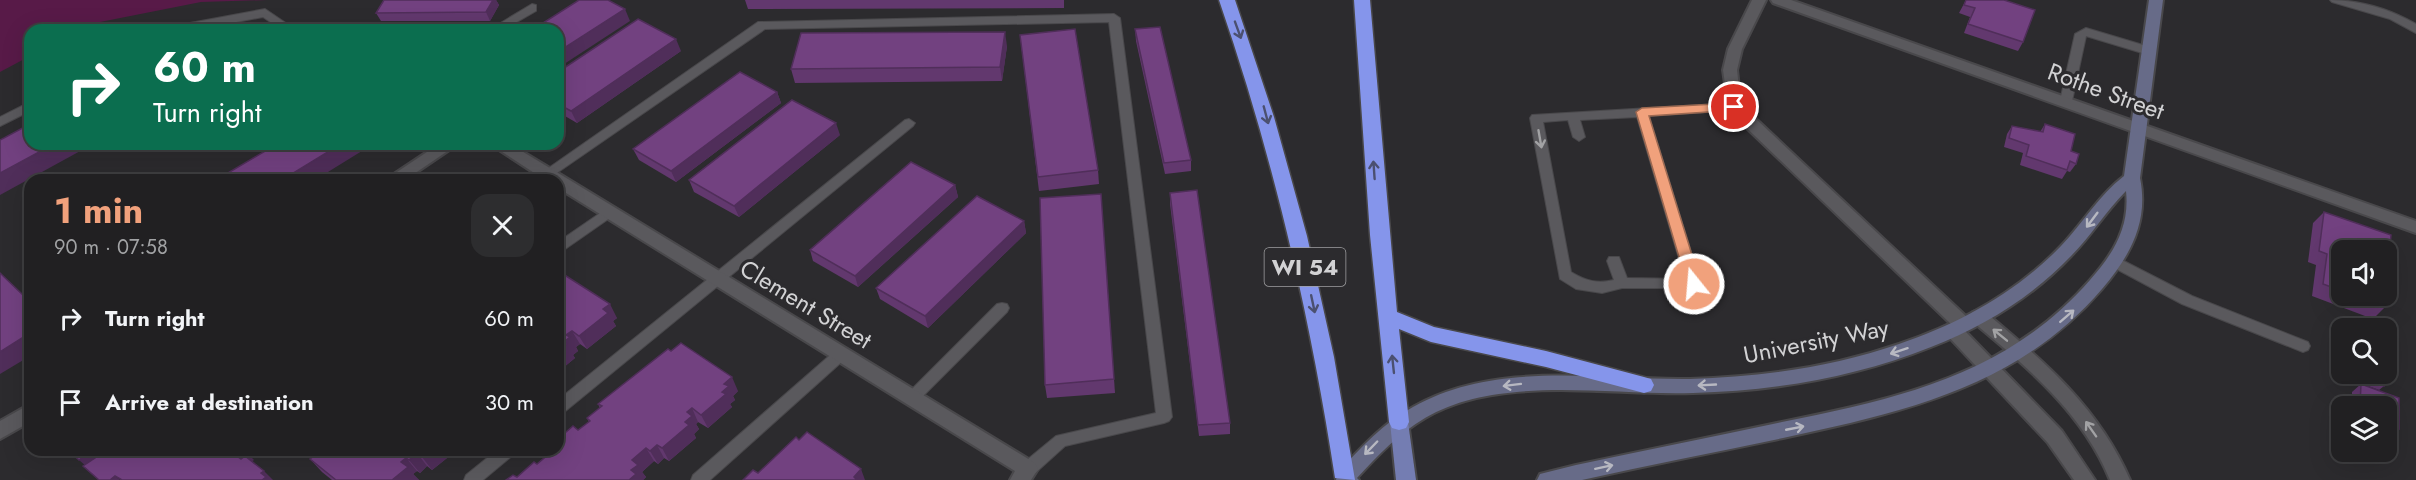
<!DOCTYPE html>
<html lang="en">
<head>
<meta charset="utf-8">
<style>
  :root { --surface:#212022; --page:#2d2d2f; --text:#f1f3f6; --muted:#a2a3a5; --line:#3e3e40; --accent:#f1a17c }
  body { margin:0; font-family:Jost,sans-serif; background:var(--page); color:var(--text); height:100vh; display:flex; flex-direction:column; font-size:22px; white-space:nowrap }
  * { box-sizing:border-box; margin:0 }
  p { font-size:20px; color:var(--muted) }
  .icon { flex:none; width:33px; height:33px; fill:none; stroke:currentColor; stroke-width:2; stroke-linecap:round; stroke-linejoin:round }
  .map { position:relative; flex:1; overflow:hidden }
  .side { position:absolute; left:24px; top:174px; width:540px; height:282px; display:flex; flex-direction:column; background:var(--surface); border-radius:18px; box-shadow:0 6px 24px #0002,0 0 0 2px var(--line) }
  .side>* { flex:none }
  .top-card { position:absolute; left:24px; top:24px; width:540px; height:126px; border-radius:18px; box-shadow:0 6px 24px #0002,0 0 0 2px var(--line); background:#0b6e4f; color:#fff; overflow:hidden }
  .tools { position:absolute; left:2331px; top:240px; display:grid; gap:12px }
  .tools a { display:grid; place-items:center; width:66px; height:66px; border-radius:12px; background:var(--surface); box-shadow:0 6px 24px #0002,0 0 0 2px var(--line); font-size:30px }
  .pin { position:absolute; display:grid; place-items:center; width:51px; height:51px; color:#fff; margin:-26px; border:3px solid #fff; border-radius:50%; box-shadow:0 2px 6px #0007 }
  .me { position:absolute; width:66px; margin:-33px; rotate:343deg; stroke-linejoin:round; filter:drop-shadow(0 0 4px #0008) }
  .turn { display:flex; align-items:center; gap:21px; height:126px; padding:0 30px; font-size:27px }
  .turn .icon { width:78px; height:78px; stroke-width:2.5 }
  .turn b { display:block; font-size:42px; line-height:51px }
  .round { display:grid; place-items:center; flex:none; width:63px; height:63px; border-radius:18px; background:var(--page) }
  .head { display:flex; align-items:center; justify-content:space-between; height:102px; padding:0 30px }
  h1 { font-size:36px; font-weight:700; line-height:45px; color:var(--accent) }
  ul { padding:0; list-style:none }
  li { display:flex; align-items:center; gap:18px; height:84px; padding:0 30px }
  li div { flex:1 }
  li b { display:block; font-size:22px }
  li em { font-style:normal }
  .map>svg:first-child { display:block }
  .green { fill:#581a48 }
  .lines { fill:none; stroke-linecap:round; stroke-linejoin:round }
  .service-casing { stroke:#49484b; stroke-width:2 }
  .minor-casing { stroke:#49484b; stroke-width:4 }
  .secondary-casing { stroke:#49484b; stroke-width:4 }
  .primary-casing { stroke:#49484b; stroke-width:4 }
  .motorway-casing { stroke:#49484b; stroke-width:3 }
  .service { fill:#5a595d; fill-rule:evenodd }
  .minor { fill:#5a595d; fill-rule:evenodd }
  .secondary { fill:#676b88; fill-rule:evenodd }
  .primary { fill:#747db2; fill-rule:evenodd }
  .motorway { fill:#8595eb; fill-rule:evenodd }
  .wall { fill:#62386e }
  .shaded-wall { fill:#502e5a }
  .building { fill:#724180; stroke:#502e5a; stroke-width:1.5 }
  .oneway { stroke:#4b5070 }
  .oneway2 { stroke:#a2a2a4 }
  .oneway3 { stroke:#b7b8c1 }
  .route { fill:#f1a17c; stroke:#9d6951; stroke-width:1.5 }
  .labels { text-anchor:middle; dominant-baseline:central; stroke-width:6; stroke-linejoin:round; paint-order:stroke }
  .shield { fill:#2c2b2e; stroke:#a0a0a2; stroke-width:1.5 }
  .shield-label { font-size:22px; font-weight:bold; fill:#d2d2d4 }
  .street-label { font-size:24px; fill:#d2d2d4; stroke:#2c2b2e }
</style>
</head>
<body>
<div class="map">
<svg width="2416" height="480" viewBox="0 0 2416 480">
  <rect width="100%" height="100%" fill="#2c2b2e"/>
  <path class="green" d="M0 0H267L201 2 95 23 82 30H30V56L0 72Z"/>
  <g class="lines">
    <defs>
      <g id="service">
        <path d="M2330 0C2360 0 2390 9 2416 24V33L2390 19 2332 2Z"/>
        <path d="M532 4 536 5V11L503 30H489Z"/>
        <path d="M265 9 296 30H282L263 17 194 30H168L174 26Z"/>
        <path d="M1114 14 1120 18 1172 417 1169 421 1164 423 1065 446 1034 474 1028 476 1022 474 1020 469 1022 464 1056 436 1156 413 1109 22 765 29 551 177 546 179 540 174 758 22Z"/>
        <path d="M390 23 401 30H378Z"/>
        <path d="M2086 28 2153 48 2155 51 2149 55 2086 36 2072 101 2066 105 2062 104 2060 101 2075 34Z"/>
        <path d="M30 102V111L0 126V117Z"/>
        <path d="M1734 103 1740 107 1738 110 1649 116 1701 284 1699 288H1622L1602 293 1576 289 1560 279 1530 118 1532 115ZM1637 117 1685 279 1627 278 1619 257H1609L1607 261 1614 280C1597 284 1586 281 1571 272L1543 122 1568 120 1573 137 1579 141 1585 137 1580 120Z"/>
        <path d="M909 119 915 123 913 126 563 413 558 415V400L905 120Z"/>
        <path d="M609 207 614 209 616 212 614 215 558 254V242Z"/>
        <path d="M2114 256 2192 296 2308 342 2310 346 2308 350 2303 352 2182 304 2109 265 2107 261 2109 257Z"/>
        <path d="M1002 303 1007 304 1009 308 1007 312 917 402 912 404 907 402 905 398 907 394 997 304Z"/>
        <path d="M841 348 846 350 848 354 846 358 710 480H691L693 475 836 350Z"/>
        <path d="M497 450H516L513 455 483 480H464L466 475Z"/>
      </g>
      <g id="minor">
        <path d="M1752 0H1766L1742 49 1737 70 1741 105 1970 320 1973 325 1965 331 2062 431 2095 480H2074L2048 443 1947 335 1944 330 1951 324 1729 111 1723 70 1728 49Z"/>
        <path d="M1771 0H1791L2416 221V233L1773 3Z"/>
        <path d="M439 144H458L405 180H385Z"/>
        <path d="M490 144H510L563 176 1035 463 1038 469 1031 480H1010L1015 471 558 188V180H545Z"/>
        <path d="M1979 310 1985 312C2044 361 2099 408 2130 480H2110C2083 413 2027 367 1973 322L1970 317 1973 312Z"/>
        <path d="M30 404V422L0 439V421Z"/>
      </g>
      <path id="secondary" d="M2149 0H2163L2140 178C2149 222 2130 256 2102 289 2018 387 1904 412 1783 438 1716 452 1649 465 1582 480H1537L1540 474 1576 465C1645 450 1713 437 1782 422 1900 398 2007 375 2090 280 2113 254 2130 227 2126 191 2106 211 2091 236 2071 256 2032 297 1983 327 1931 347 1856 377 1774 391 1693 393 1610 396 1499 374 1425 418 1398 434 1378 455 1357 478L1359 480H1336L1338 472C1361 448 1383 423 1413 407 1496 360 1599 380 1690 379 1760 377 1833 367 1899 344 1959 324 2017 292 2061 246 2083 223 2099 195 2124 176Z"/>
      <path id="primary" d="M1399 414 1406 417 1408 422 1416 480H1396L1390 422 1392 417Z"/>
      <g id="motorway">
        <path d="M1219 0H1235L1274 117 1307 236 1334 357 1355 480 1335 478C1310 315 1273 156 1219 0Z"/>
        <path d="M1354 0H1370L1397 312 1434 327 1546 351 1644 377 1651 379 1654 385 1651 391 1644 393 1546 367 1431 342 1399 329 1409 422 1406 428 1399 430 1392 428 1389 422 1370 235Z"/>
      </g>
    </defs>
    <use href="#service" class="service-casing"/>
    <use href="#minor" class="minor-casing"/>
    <use href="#secondary" class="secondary-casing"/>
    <use href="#primary" class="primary-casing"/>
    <use href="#motorway" class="motorway-casing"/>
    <use href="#service" class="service"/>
    <use href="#minor" class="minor"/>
    <use href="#secondary" class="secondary"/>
    <use href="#primary" class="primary"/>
    <use href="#motorway" class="motorway"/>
  </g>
  <g class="wall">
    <path d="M384 0H496L499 5 490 21H381L376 13Z"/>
    <path d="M745 0H1064V8L748 9Z"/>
    <path d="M1966 0H2004L2023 42 2018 51 1964 33 1970 17 1959 13Z"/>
    <path d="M1135 29 1191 160V171L1165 174 1136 41Z"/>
    <path d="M1020 35 1098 170 1099 184 1039 191Z"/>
    <path d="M1007 46 1002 81 795 83 791 69Z"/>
    <path d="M681 51 577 123 558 112V72Z"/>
    <path d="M777 92 781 103 676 182 639 160 633 149Z"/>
    <path d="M2045 124 2071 151 2076 164 2070 172 2067 171 2062 179 2020 165 2023 153 2004 147 2007 134 2012 126 2040 132Z"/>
    <path d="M840 135 739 217 694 192 689 180Z"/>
    <path d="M955 185 958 197 858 287 813 261 810 250Z"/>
    <path d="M1170 193 1230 423V434L1199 436 1170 204Z"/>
    <path d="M1101 194 1115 393 1047 398 1045 385Z"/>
    <path d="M2324 212 2342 250V296H2386L2385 307 2373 319 2312 296 2316 265 2308 262 2313 223Z"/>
    <path d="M1024 221 1026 233 928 328 880 299 876 288Z"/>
    <path d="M558 279 617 318 613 321 616 326 587 349 580 344 576 347 578 351 573 355 575 358 558 372Z"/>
    <path d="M2344 374H2384V386L2379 390 2344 377Z"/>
    <path d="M2361 384 2399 398V429L2390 437 2386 436V406H2352V392Z"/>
    <path d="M738 391 733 396 735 400 730 404 732 407 708 428 698 422 696 424 699 429 694 434 696 438 669 461 664 458 658 464 654 461 642 472 646 477 643 480H506L517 477 537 464 548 454 546 450 578 430 589 422 587 418 600 408 598 404Z"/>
    <path d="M457 450 432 470 427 466 420 473 417 471 413 474 419 480H332L322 472 310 459Z"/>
  </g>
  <g class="shaded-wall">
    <path d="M493 0H496L499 5 490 21 486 12Z"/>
    <path d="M625 9 630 21 558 68V52Z"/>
    <path d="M1005 32 1007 46 1002 81 1000 67Z"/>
    <path d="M676 39 681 51 577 123 571 111Z"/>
    <path d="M777 92 781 103 676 182 671 171Z"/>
    <path d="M836 123 840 135 739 217 734 206Z"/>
    <path d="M54 144H93L0 195V173Z"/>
    <path d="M341 144H369L370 146 315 180H282Z"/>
    <path d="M955 185 958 197 858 287 855 276Z"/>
    <path d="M1024 221 1026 233 928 328 925 316Z"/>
    <path d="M610 304 617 318 613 321 616 326 587 349 579 336 603 309Z"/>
    <path d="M572 331 580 344 576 347 578 351 573 355 575 358 558 372V352L566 335Z"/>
    <path d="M30 333V356L0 374V352Z"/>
    <path d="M732 377 738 391 733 396 735 400 730 404 732 407 708 428 701 415 722 392 724 384Z"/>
    <path d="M692 408 698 422 696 424 699 429 694 434 696 438 669 461 662 448 685 422 687 412Z"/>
    <path d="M657 445 664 458 658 464 650 451Z"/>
    <path d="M646 448 654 461 642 472 646 477 643 480H629L631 470 632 460Z"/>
    <path d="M237 450H244L254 460 246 466 233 453Z"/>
    <path d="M431 450H457L432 470 422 457Z"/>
    <path d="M91 451 106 464 94 473 79 460Z"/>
    <path d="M417 453 427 466 420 473 409 460Z"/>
    <path d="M406 458 417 471 413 474 419 480H392L401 462Z"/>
    <path d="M861 469 865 480H855L854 477Z"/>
    <path d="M264 471 273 480H262L261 473Z"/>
    <path d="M115 476 120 480H110Z"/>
  </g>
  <g class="building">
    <path d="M384 0H493L486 12 376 13Z"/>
    <path d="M579 0H608L625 9 558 52V30H532Z"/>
    <path d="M1966 0H2004L2035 10 2023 42 1968 24 1975 8 1964 5Z"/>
    <path d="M638 19 676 39 571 111 558 104V72Z"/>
    <path d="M1160 27 1191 160 1164 163 1135 29Z"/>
    <path d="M1075 29 1098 170 1038 177 1020 35Z"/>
    <path d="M1005 32 1000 67 791 69 801 33Z"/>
    <path d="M740 72 777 92 671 171 633 149Z"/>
    <path d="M792 100 836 123 734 206 689 180Z"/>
    <path d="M30 124V144H54L0 173V140Z"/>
    <path d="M2045 124 2075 134 2071 151 2079 154 2076 164 2070 161 2067 170 2026 156 2029 145 2009 138 2012 126 2043 132Z"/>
    <path d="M277 144H341L282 180H216Z"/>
    <path d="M911 162 955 185 855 276 810 250Z"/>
    <path d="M1197 190 1230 423 1198 425 1170 193Z"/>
    <path d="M1101 194 1114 379 1045 385 1040 198Z"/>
    <path d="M977 196 1024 221 925 316 876 288Z"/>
    <path d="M2324 212 2391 235 2386 290V250H2342V291L2323 284 2327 254 2319 251Z"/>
    <path d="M0 273 22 294 30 290V333L0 352Z"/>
    <path d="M563 274 610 304 603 309 608 313 579 336 572 331 566 335 570 337 564 342 567 344 558 352V279Z"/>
    <path d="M2353 296H2386L2385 307Z"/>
    <path d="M681 343 732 377 724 384 729 386 722 392 726 394 701 415 692 408 687 412 692 416 685 422 689 425 662 448 657 445 650 451 646 448 632 460 638 465 631 470 636 474 629 480H506L513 475 517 477 534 462 537 464 550 453 546 450H558V439L573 426 578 430 590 421 587 418 602 406 598 404 668 349 671 351Z"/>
    <path d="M2351 374H2384V386Z"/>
    <path d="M2361 384 2399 398V429L2386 424V406H2360Z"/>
    <path d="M807 432 861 469 854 477 857 480H743L753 470 758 473 796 437 799 440Z"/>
    <path d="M68 450H237L233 453 241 459 245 456 264 471 261 473 266 477 262 480H122L115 476 110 480H99L83 466 98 456 91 451 79 460Z"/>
    <path d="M322 450H431L422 457 417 453 409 460 406 458 401 462 408 467 392 480H336L310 459Z"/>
  </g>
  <defs><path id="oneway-shaft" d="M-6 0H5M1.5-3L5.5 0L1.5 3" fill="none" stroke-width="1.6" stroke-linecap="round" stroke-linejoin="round" transform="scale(1.5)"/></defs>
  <g class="oneway">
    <use href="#oneway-shaft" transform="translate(1238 30) rotate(70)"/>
    <use href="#oneway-shaft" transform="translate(1266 115) rotate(75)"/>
    <use href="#oneway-shaft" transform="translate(1374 170) rotate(-94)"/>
    <use href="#oneway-shaft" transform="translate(1313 304) rotate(78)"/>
    <use href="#oneway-shaft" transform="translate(1393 364) rotate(-96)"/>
  </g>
  <g class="oneway2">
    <use href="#oneway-shaft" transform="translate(1540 139) rotate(80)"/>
    <use href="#oneway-shaft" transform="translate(2000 335) rotate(-141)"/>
    <use href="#oneway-shaft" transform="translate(2091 429) rotate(-125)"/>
  </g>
  <g class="oneway3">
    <use href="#oneway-shaft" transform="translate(2092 220) rotate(127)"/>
    <use href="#oneway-shaft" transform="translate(2067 316) rotate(-41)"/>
    <use href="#oneway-shaft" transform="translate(1899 351) rotate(162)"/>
    <use href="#oneway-shaft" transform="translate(1512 385) rotate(173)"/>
    <use href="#oneway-shaft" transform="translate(1707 385) rotate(177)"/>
    <use href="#oneway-shaft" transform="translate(1795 428) rotate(-11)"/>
    <use href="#oneway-shaft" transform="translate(1371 448) rotate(134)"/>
    <use href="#oneway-shaft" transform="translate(1604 467) rotate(-12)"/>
  </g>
  <path class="route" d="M1734 103 1738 104V110L1649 116 1701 284 1694 289 1687 284 1636 112 1642 108Z"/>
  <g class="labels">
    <rect class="shield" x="1264.5" y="248" width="81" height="38" rx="4.5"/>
    <g class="shield-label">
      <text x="1305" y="267">WI 54</text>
    </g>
    <g class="street-label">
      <text transform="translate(2106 91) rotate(20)">Rothe Street</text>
      <text transform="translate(806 304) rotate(31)">Clement Street</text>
      <text transform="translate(1816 341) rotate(-11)">University Way</text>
    </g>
  </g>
</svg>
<div class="tools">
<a><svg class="icon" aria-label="sound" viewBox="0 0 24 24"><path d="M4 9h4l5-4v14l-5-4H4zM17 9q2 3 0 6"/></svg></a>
<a><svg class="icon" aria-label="search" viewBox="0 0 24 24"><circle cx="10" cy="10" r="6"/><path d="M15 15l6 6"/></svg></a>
<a><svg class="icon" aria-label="layers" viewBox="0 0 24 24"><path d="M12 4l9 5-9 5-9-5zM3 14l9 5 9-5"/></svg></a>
</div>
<div class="pin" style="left:1734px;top:107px;background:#d93025"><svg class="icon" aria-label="arrive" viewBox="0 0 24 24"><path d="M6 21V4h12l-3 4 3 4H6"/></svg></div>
<svg class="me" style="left:1694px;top:284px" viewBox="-20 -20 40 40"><circle r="17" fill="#f1a17c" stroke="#fff" stroke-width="3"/><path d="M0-11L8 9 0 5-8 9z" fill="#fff"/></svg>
<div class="top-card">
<div class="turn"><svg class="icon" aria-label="right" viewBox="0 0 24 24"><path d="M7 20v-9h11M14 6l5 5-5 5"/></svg><div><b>60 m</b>Turn right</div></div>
</div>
<section class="side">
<div class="head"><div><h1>1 min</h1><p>90 m · 07:58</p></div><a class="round"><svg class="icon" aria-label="close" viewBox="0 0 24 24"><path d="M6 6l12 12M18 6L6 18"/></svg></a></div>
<ul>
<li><svg class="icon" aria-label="right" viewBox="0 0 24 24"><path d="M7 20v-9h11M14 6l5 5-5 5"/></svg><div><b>Turn right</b></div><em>60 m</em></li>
<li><svg class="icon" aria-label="arrive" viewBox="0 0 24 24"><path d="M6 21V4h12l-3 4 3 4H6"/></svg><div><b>Arrive at destination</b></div><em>30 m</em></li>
</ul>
</section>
</div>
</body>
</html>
